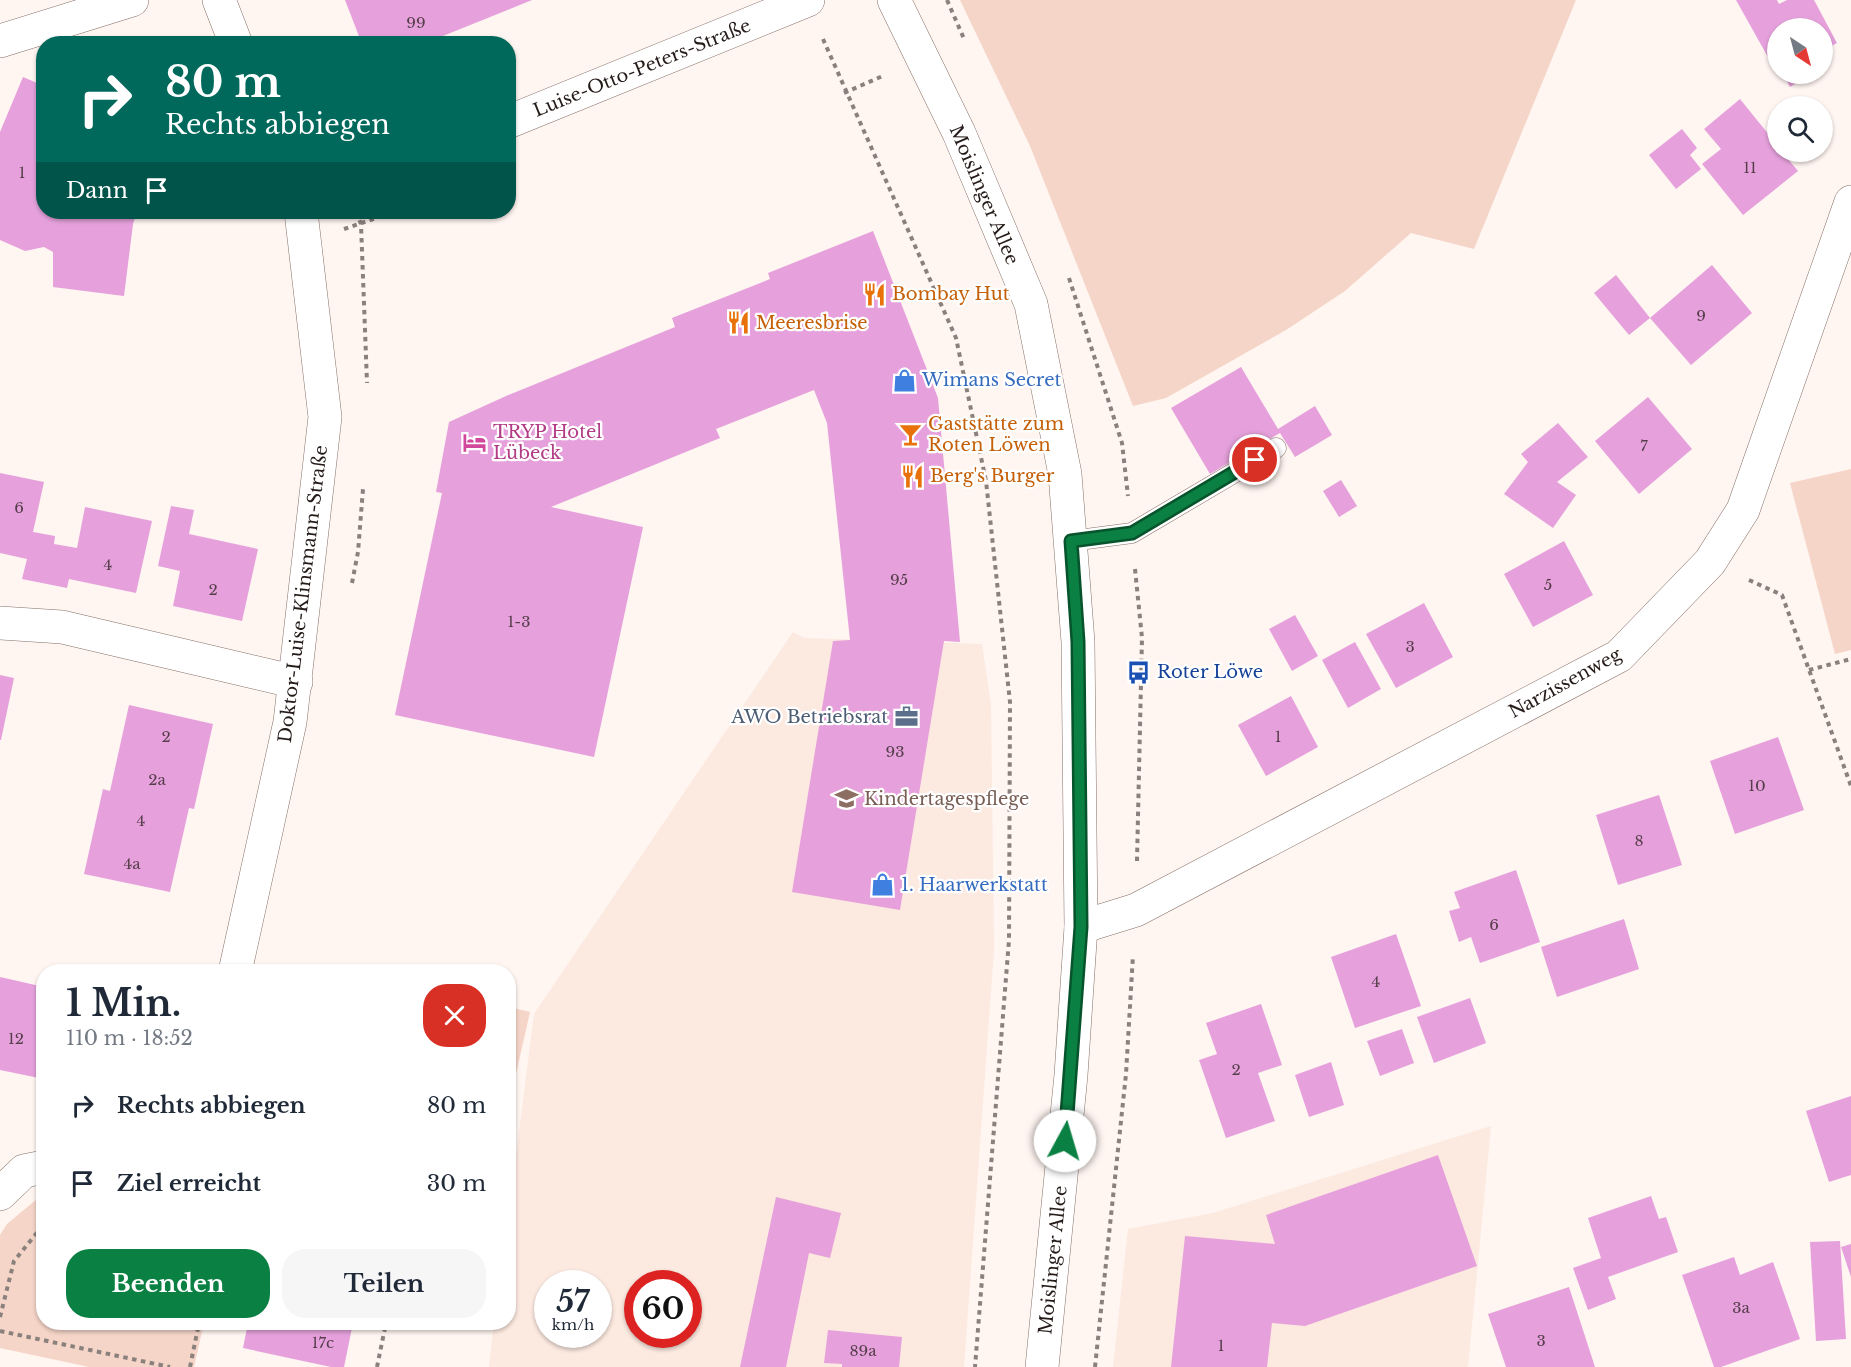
<!DOCTYPE html>
<html lang="de">
<head>
<meta charset="utf-8">
<style>
  :root { --surface:#fff; --page:#f6f6f7; --text:#1f2937; --muted:#747a83; --accent:#0b8043 }
  body { margin:0; font-family:"Libre Baskerville",serif; background:var(--page); color:var(--text); height:100vh; display:flex; flex-direction:column; font-size:22px; white-space:nowrap }
  * { box-sizing:border-box; margin:0 }
  p { font-size:20px; color:var(--muted) }
  .icon { flex:none; width:33px; height:33px; fill:none; stroke:currentColor; stroke-width:2; stroke-linecap:round; stroke-linejoin:round }
  .map { position:relative; flex:1; overflow:hidden }
  .side { position:absolute; left:36px; top:964px; width:480px; height:366px; display:flex; flex-direction:column; background:var(--surface); border-radius:24px; box-shadow:0 2px 4px #0004 }
  .side>* { flex:none }
  .top-card { position:absolute; left:36px; top:36px; width:480px; height:183px; border-radius:24px; box-shadow:0 2px 4px #0004; background:#00695c; color:#fff; overflow:hidden }
  .needle { width:39px; rotate:144deg }
  .fabs { position:absolute; left:1767px; top:18px; display:grid; gap:12px }
  .fabs a { display:grid; place-items:center; width:66px; height:66px; border-radius:50%; background:var(--surface); box-shadow:0 2px 4px #0004; font-size:30px }
  .speed { position:absolute; left:534px; top:1270px; display:flex; gap:12px; font-size:30px; font-weight:700; text-align:center }
  .speed>* { display:grid; place-content:center; width:78px; height:78px; border-radius:50%; background:var(--surface); box-shadow:0 2px 4px #0004; line-height:1 }
  .speed small { font-size:15px; font-weight:400 }
  .speed .limit { border:9px solid #d22; background:#fff; color:#111 }
  .pin { position:absolute; display:grid; place-items:center; width:51px; height:51px; color:#fff; margin:-26px; border:3px solid #fff; border-radius:50%; box-shadow:0 2px 6px #0007 }
  .me { position:absolute; width:66px; margin:-33px; rotate:6deg; stroke-linejoin:round; filter:drop-shadow(0 0 4px #0008) }
  .turn { display:flex; align-items:center; gap:21px; height:126px; padding:0 30px; font-size:27px }
  .turn .icon { width:78px; height:78px; stroke-width:2.5 }
  .turn b { display:block; font-size:42px; line-height:51px }
  .then { display:flex; align-items:center; height:57px; padding:0 30px; background:#0003; gap:12px; font-size:22px }
  .round { display:grid; place-items:center; flex:none; width:63px; height:63px; border-radius:24px; background:var(--page) }
  .overview { display:flex; align-items:center; justify-content:space-between; height:102px; padding:0 30px }
  h1 { font-size:36px; font-weight:700; line-height:45px }
  .primary-button { display:flex; gap:12px; margin-top:auto; padding:12px 30px }
  .primary-button a { flex:1; height:69px; border-radius:24px; background:var(--accent); color:#fff; font-size:24px; font-weight:700; line-height:69px; text-align:center }
  .primary-button a+a { background:var(--page); color:var(--text) }
  ul { padding:0; list-style:none }
  li { display:flex; align-items:center; gap:18px; height:78px; padding:0 30px }
  li div { flex:1 }
  li b { display:block; font-size:22px }
  li em { font-style:normal }
  .map>svg:first-child { display:block }
  .commercial { fill:#fce9e0; fill-rule:evenodd }
  .green { fill:#f5d5c8 }
  .building { fill:#e6a1dc }
  .lines { fill:none; stroke-linecap:round; stroke-linejoin:round }
  .lane-casing { stroke:#857068; stroke-width:21 }
  .street-casing { stroke:#857068; stroke-width:34 }
  .primary-casing { stroke:#857068; stroke-width:34 }
  .path { stroke:#8a817d; stroke-width:4; stroke-dasharray:4.5 4.5; stroke-linecap:butt }
  .lane { stroke:#fff; stroke-width:20 }
  .street { stroke:#fff; stroke-width:33 }
  .primary { stroke:#fff; stroke-width:33 }
  .route-casing { stroke:#07532c; stroke-width:15 }
  .route { stroke:#0b8043; stroke-width:10 }
  .labels { text-anchor:middle; dominant-baseline:central; stroke-width:4.5; stroke-linejoin:round; paint-order:stroke }
  .number-label { font-size:15px; fill:#553d4a }
  .street-label { font-size:18px; fill:#251c19; stroke:#fff }
  .food-label { font-size:18px; fill:#c56008; stroke:#fff; text-anchor:start }
  .shop-label { font-size:18px; fill:#366cbe; stroke:#fff; text-anchor:start }
  .hotel-label { font-size:18px; fill:#b23c85; stroke:#fff; text-anchor:start }
  .transit-label { font-size:18px; fill:#164399; stroke:#fff; text-anchor:start }
  .service-label { font-size:18px; fill:#4e5e75; stroke:#fff; text-anchor:end }
  .education-label { font-size:18px; fill:#785e54; stroke:#fff; text-anchor:start }
</style>
</head>
<body>
<div class="map">
<svg width="1851" height="1367" viewBox="0 0 1851 1367">
  <rect width="100%" height="100%" fill="#fff5f1"/>
  <g class="commercial">
    <path d="M793 632 804 638 982 644 991 705 994 949 964 1367H489L494 1323H508L509 1212 534 1014ZM548 1284H598V1335H548ZM638 1284H688V1335H638Z"/>
    <path d="M1491 1126 1468 1367H1113L1128 1229 1213 1213Z"/>
  </g>
  <g class="green">
    <path d="M960 0H1576L1474 249 1411 233 1345 291 1286 330 1166 398 1133 406 1030 146Z"/>
    <path d="M1851 469V650L1835 654 1790 483Z"/>
    <path d="M509 1007 530 1012 509 1105 508 1007Z"/>
    <path d="M43 1194 44 1323H204L194 1367H89L0 1348V1235L7 1224Z"/>
  </g>
  <g class="building">
    <path d="M345 0H532L423 44H362Z"/>
    <path d="M1736 0H1777L1779 4 1787 0H1814L1837 43 1822 51V28H1778V75Z"/>
    <path d="M1783 74H1808L1809 76 1790 87Z"/>
    <path d="M23 77 44 86V212H137L133 224 124 296 53 287V252L44 247 25 251 0 240V132Z"/>
    <path d="M1740 99 1778 146V152H1782L1798 171 1743 215 1702 164 1721 149 1704 129Z"/>
    <path d="M1682 129 1697 148 1690 155 1701 169 1676 189 1649 155Z"/>
    <path d="M873 231 938 398 960 642 944 641 900 910 792 892 833 641 850 640 827 423 814 390 716 429 720 438 551 507 643 527 594 757 395 715 442 493 436 492 449 422 506 396 675 327 672 318 770 279 768 273Z"/>
    <path d="M1712 265 1752 313 1691 365 1650 318Z"/>
    <path d="M1616 275 1650 318 1629 335 1594 293Z"/>
    <path d="M1241 367 1278 429 1315 406 1332 435 1295 457 1280 433 1210 474 1171 408Z"/>
    <path d="M1648 397 1692 449 1639 494 1595 441Z"/>
    <path d="M1558 423 1588 457 1557 482 1576 495 1553 528 1504 494 1528 462 1521 454Z"/>
    <path d="M0 473 44 482 33 532 55 536 54 544 77 548 85 507 152 521 136 593 69 579 67 588 22 579 27 559 0 553Z"/>
    <path d="M1341 480 1357 506 1339 517 1323 491Z"/>
    <path d="M171 506 194 510 189 534 258 549 242 621 173 606 180 571 158 566Z"/>
    <path d="M1564 541 1593 595 1533 627 1504 574Z"/>
    <path d="M1424 603 1453 657 1396 688 1366 634Z"/>
    <path d="M1295 615 1318 656 1292 671 1269 629Z"/>
    <path d="M1355 642 1381 689 1348 708 1322 660Z"/>
    <path d="M0 675 14 678 1 740H0Z"/>
    <path d="M1291 696 1318 747 1266 776 1238 725Z"/>
    <path d="M129 705 213 724 194 809 189 808 170 892 84 874 103 789 110 791Z"/>
    <path d="M1778 737 1804 810 1735 834 1710 761Z"/>
    <path d="M1659 795 1682 865 1618 885 1596 815Z"/>
    <path d="M1516 870 1540 942 1480 963 1471 937 1459 942 1449 911 1460 908 1454 892Z"/>
    <path d="M1624 919 1639 969 1557 997 1541 947Z"/>
    <path d="M1396 934 1421 1006 1355 1028 1331 957Z"/>
    <path d="M0 977 44 987V1079L0 1070Z"/>
    <path d="M1470 998 1486 1043 1434 1063 1417 1017Z"/>
    <path d="M1261 1004 1282 1065 1258 1073 1275 1121 1226 1138 1199 1060 1217 1054 1206 1023Z"/>
    <path d="M1402 1029 1414 1063 1380 1076 1367 1041Z"/>
    <path d="M1331 1062 1344 1105 1309 1117 1295 1075Z"/>
    <path d="M1851 1096V1175L1829 1182 1806 1111Z"/>
    <path d="M1438 1155 1477 1266 1305 1326 1272 1323 1267 1367H1171L1185 1236 1275 1244 1266 1215Z"/>
    <path d="M1651 1196 1659 1219 1666 1217 1678 1252 1608 1277 1616 1299 1588 1310 1573 1268 1601 1258 1588 1218Z"/>
    <path d="M776 1197 841 1213 830 1258 809 1253 786 1367H740Z"/>
    <path d="M1840 1241 1846 1339 1816 1341 1810 1242Z"/>
    <path d="M1851 1244V1277L1841 1247Z"/>
    <path d="M1734 1257 1740 1275 1773 1262 1800 1339 1721 1367H1714L1682 1275Z"/>
    <path d="M1569 1287 1595 1367H1506L1488 1314Z"/>
    <path d="M248 1323H353L344 1367H331L243 1348Z"/>
    <path d="M828 1330 902 1337 899 1367H842V1364L824 1363Z"/>
  </g>
  <g class="lines">
    <defs>
      <path id="lane" d="M1071 541 1132 533 1276 448"/>
      <g id="street">
        <path d="M219 0 236 44"/>
        <path d="M0 41 132 0"/>
        <path d="M508 122 808 0"/>
        <path d="M0 623 62 627 296 682"/>
        <path d="M1081 927 1136 910 1619 656 1710 562 1743 510 1851 202"/>
        <path d="M235 972 290 722 325 417 301 212"/>
        <path d="M0 1194 24 1171 44 1167"/>
      </g>
      <path id="primary" d="M894 0 959 133 1031 304 1065 474 1078 642 1081 927 1071 1075 1042 1367"/>
    </defs>
    <use href="#lane" class="lane-casing"/>
    <use href="#street" class="street-casing"/>
    <use href="#primary" class="primary-casing"/>
    <g class="path">
      <path d="M947 0 965 41"/>
      <path d="M823 39 956 338 986 481 1010 702 1009 940 975 1367"/>
      <path d="M844 93 885 75"/>
      <path d="M356 212 361 224 367 383"/>
      <path d="M344 229 394 212"/>
      <path d="M1069 278 1122 443 1128 496"/>
      <path d="M1135 569 1142 638 1137 861"/>
      <path d="M1749 580 1782 595 1851 786"/>
      <path d="M352 583 358 552 363 489"/>
      <path d="M1809 670 1851 659"/>
      <path d="M0 1317 14 1261 44 1224"/>
      <path d="M0 1331 170 1367"/>
      <path d="M190 1367 199 1323"/>
      <path d="M377 1367 386 1323"/>
      <path d="M1095 1367 1126 1074 1133 955"/>
    </g>
    <use href="#lane" class="lane"/>
    <use href="#street" class="street"/>
    <use href="#primary" class="primary"/>
  </g>
  <g class="lines">
    <defs>
      <path id="route" d="M1065 1141 1081 927 1078 642 1071 541 1132 533 1255 460"/>
    </defs>
    <use href="#route" class="route-casing"/>
    <use href="#route" class="route"/>
  </g>
  <defs>
    <symbol id="restaurant-bare" viewBox="-9 -9 18 18"><path d="M-5-6h1v4h1v-4h1v4h1v-4h1v5L-1.5 .5V6h-2V.5L-5-1ZM5-6V6H3V1.5H1.5Q1.5-4 5-6Z" fill="#e8710a" stroke="#fff" stroke-width="2.5" paint-order="stroke"/></symbol>
    <symbol id="shop-bare" viewBox="-9 -9 18 18"><path d="M-5-2.5h2.3a2.7 3.5 0 0 1 5.4 0H5L5.5 6h-11ZM-1.5-2.5h3a1.5 2.3 0 0 0-3 0Z" fill="#3f7fe0" stroke="#fff" stroke-width="2.5" paint-order="stroke"/></symbol>
    <symbol id="bar-bare" viewBox="-9 -9 18 18"><path d="M-6-5H6L.8 .8V4.5H3.5V6h-7V4.5H-.8V.8Z" fill="#e8710a" stroke="#fff" stroke-width="2.5" paint-order="stroke"/></symbol>
    <symbol id="hotel-bare" viewBox="-9 -9 18 18"><path d="M-6-4.5h1.5V1H6V5H4.5V3h-9V5H-6ZM-4 0a1.8 1.8 0 1 1 3.6 0ZM.5 0V-2.5h3Q6-2.5 6 0Z" fill="#d1479c" stroke="#fff" stroke-width="2.5" paint-order="stroke"/></symbol>
    <symbol id="bus-bare" viewBox="-9 -9 18 18"><path d="M-5-6H5V4H4V6H2V4H-2V6H-4V4H-5ZM-3.5-4V0h7V-4ZM-3.5 1.2v1.5H-2V1.2ZM2 1.2v1.5H3.5V1.2Z" fill="#1a4fb4" stroke="#fff" stroke-width="2.5" paint-order="stroke"/></symbol>
    <symbol id="office-bare" viewBox="-9 -9 18 18"><path d="M-6-3h4V-5.5h4V-3h4V5H-6ZM-1-4.5V-3h2v-1.5ZM-6 0V1H6V0Z" fill="#5c6f8a" stroke="#fff" stroke-width="2.5" paint-order="stroke"/></symbol>
    <symbol id="school-bare" viewBox="-9 -9 18 18"><path d="M0-5L7-2L0 1L-7-2ZM-4 1L0 2.5L4 1V4Q0 6-4 4Z" fill="#8d6e63" stroke="#fff" stroke-width="2.5" paint-order="stroke"/></symbol>
  </defs>
  <g fill-rule="evenodd">
    <use href="#restaurant-bare" x="858" y="278" width="33" height="33"/>
    <use href="#restaurant-bare" x="722" y="306" width="33" height="33"/>
    <use href="#shop-bare" x="888" y="364" width="33" height="33"/>
    <use href="#bar-bare" x="894" y="418" width="33" height="33"/>
    <use href="#hotel-bare" x="458" y="426" width="33" height="33"/>
    <use href="#restaurant-bare" x="896" y="460" width="33" height="33"/>
    <use href="#bus-bare" x="1122" y="656" width="33" height="33"/>
    <use href="#office-bare" x="890" y="700" width="33" height="33"/>
    <use href="#school-bare" x="830" y="782" width="33" height="33"/>
    <use href="#shop-bare" x="866" y="868" width="33" height="33"/>
  </g>
  <g class="labels">
    <g class="number-label">
      <text x="416" y="22">99</text>
      <text x="1750" y="167">11</text>
      <text x="22" y="172">1</text>
      <text x="1701" y="315">9</text>
      <text x="1644" y="445">7</text>
      <text x="19" y="507">6</text>
      <text x="108" y="564">4</text>
      <text x="899" y="579">95</text>
      <text x="1548" y="584">5</text>
      <text x="213" y="589">2</text>
      <text x="519" y="621">1-3</text>
      <text x="1410" y="646">3</text>
      <text x="166" y="736">2</text>
      <text x="1278" y="736">1</text>
      <text x="895" y="751">93</text>
      <text x="157" y="779">2a</text>
      <text x="1757" y="785">10</text>
      <text x="141" y="820">4</text>
      <text x="1639" y="840">8</text>
      <text x="132" y="863">4a</text>
      <text x="1494" y="924">6</text>
      <text x="1376" y="981">4</text>
      <text x="16" y="1038">12</text>
      <text x="1236" y="1069">2</text>
      <text x="1741" y="1307">3a</text>
      <text x="1541" y="1340">3</text>
      <text x="323" y="1342">17c</text>
      <text x="1221" y="1345">1</text>
      <text x="863" y="1350">89a</text>
    </g>
    <g class="street-label">
      <text transform="translate(642 68) rotate(-22)">Luise-Otto-Peters-Straße</text>
      <text transform="translate(984 195) rotate(67)">Moislinger Allee</text>
      <text transform="translate(303 594) rotate(-83)">Doktor-Luise-Klinsmann-Straße</text>
      <text transform="translate(1565 683) rotate(-29)">Narzissenweg</text>
      <text transform="translate(1053 1260) rotate(-84)">Moislinger Allee</text>
    </g>
    <g class="food-label">
      <text x="892" y="294">Bombay Hut</text>
      <text x="756" y="323">Meeresbrise</text>
      <text x="928" y="424">Gaststätte zum<tspan x="928" dy="21">Roten Löwen</tspan></text>
      <text x="930" y="476">Berg's Burger</text>
    </g>
    <g class="shop-label">
      <text x="922" y="380">Wimans Secret</text>
      <text x="901" y="885">1. Haarwerkstatt</text>
    </g>
    <g class="hotel-label">
      <text x="493" y="432">TRYP Hotel<tspan x="493" dy="21">Lübeck</tspan></text>
    </g>
    <g class="transit-label">
      <text x="1157" y="672">Roter Löwe</text>
    </g>
    <g class="service-label">
      <text x="888" y="717">AWO Betriebsrat</text>
    </g>
    <g class="education-label">
      <text x="864" y="799">Kindertagespflege</text>
    </g>
  </g>
</svg>
<div class="fabs">
<a><svg class="needle" viewBox="-14 -14 28 28"><path d="M0-13l5 13h-10z" fill="#e53935"/><path d="M0 13l5-13h-10z" fill="#747a83"/></svg></a>
<a><svg class="icon" aria-label="search" viewBox="0 0 24 24"><circle cx="10" cy="10" r="6"/><path d="M15 15l6 6"/></svg></a>
</div>
<div class="speed"><div>57<small>km/h</small></div><div class="limit">60</div></div>
<div class="pin" style="left:1255px;top:460px;background:#d93025"><svg class="icon" aria-label="arrive" viewBox="0 0 24 24"><path d="M6 21V4h12l-3 4 3 4H6"/></svg></div>
<svg class="me" style="left:1065px;top:1141px" viewBox="-20 -20 40 40"><circle r="19" fill="#fff"/><path d="M0-13L10 11 0 6-10 11z" fill="#0b8043"/></svg>
<div class="top-card">
<div class="turn"><svg class="icon" aria-label="right" viewBox="0 0 24 24"><path d="M7 20v-9h11M14 6l5 5-5 5"/></svg><div><b>80 m</b>Rechts abbiegen</div></div>
<div class="then">Dann<svg class="icon" aria-label="arrive" viewBox="0 0 24 24"><path d="M6 21V4h12l-3 4 3 4H6"/></svg></div>
</div>
<section class="side">
<div class="overview"><div><h1>1 Min.</h1><p>110 m · 18:52</p></div><a class="round" style="background:#d93025;color:#fff"><svg class="icon" aria-label="close" viewBox="0 0 24 24"><path d="M6 6l12 12M18 6L6 18"/></svg></a></div>
<ul>
<li><svg class="icon" aria-label="right" viewBox="0 0 24 24"><path d="M7 20v-9h11M14 6l5 5-5 5"/></svg><div><b>Rechts abbiegen</b></div><em>80 m</em></li>
<li><svg class="icon" aria-label="arrive" viewBox="0 0 24 24"><path d="M6 21V4h12l-3 4 3 4H6"/></svg><div><b>Ziel erreicht</b></div><em>30 m</em></li>
</ul>
<div class="primary-button"><a>Beenden</a><a>Teilen</a></div>
</section>
</div>
</body>
</html>
